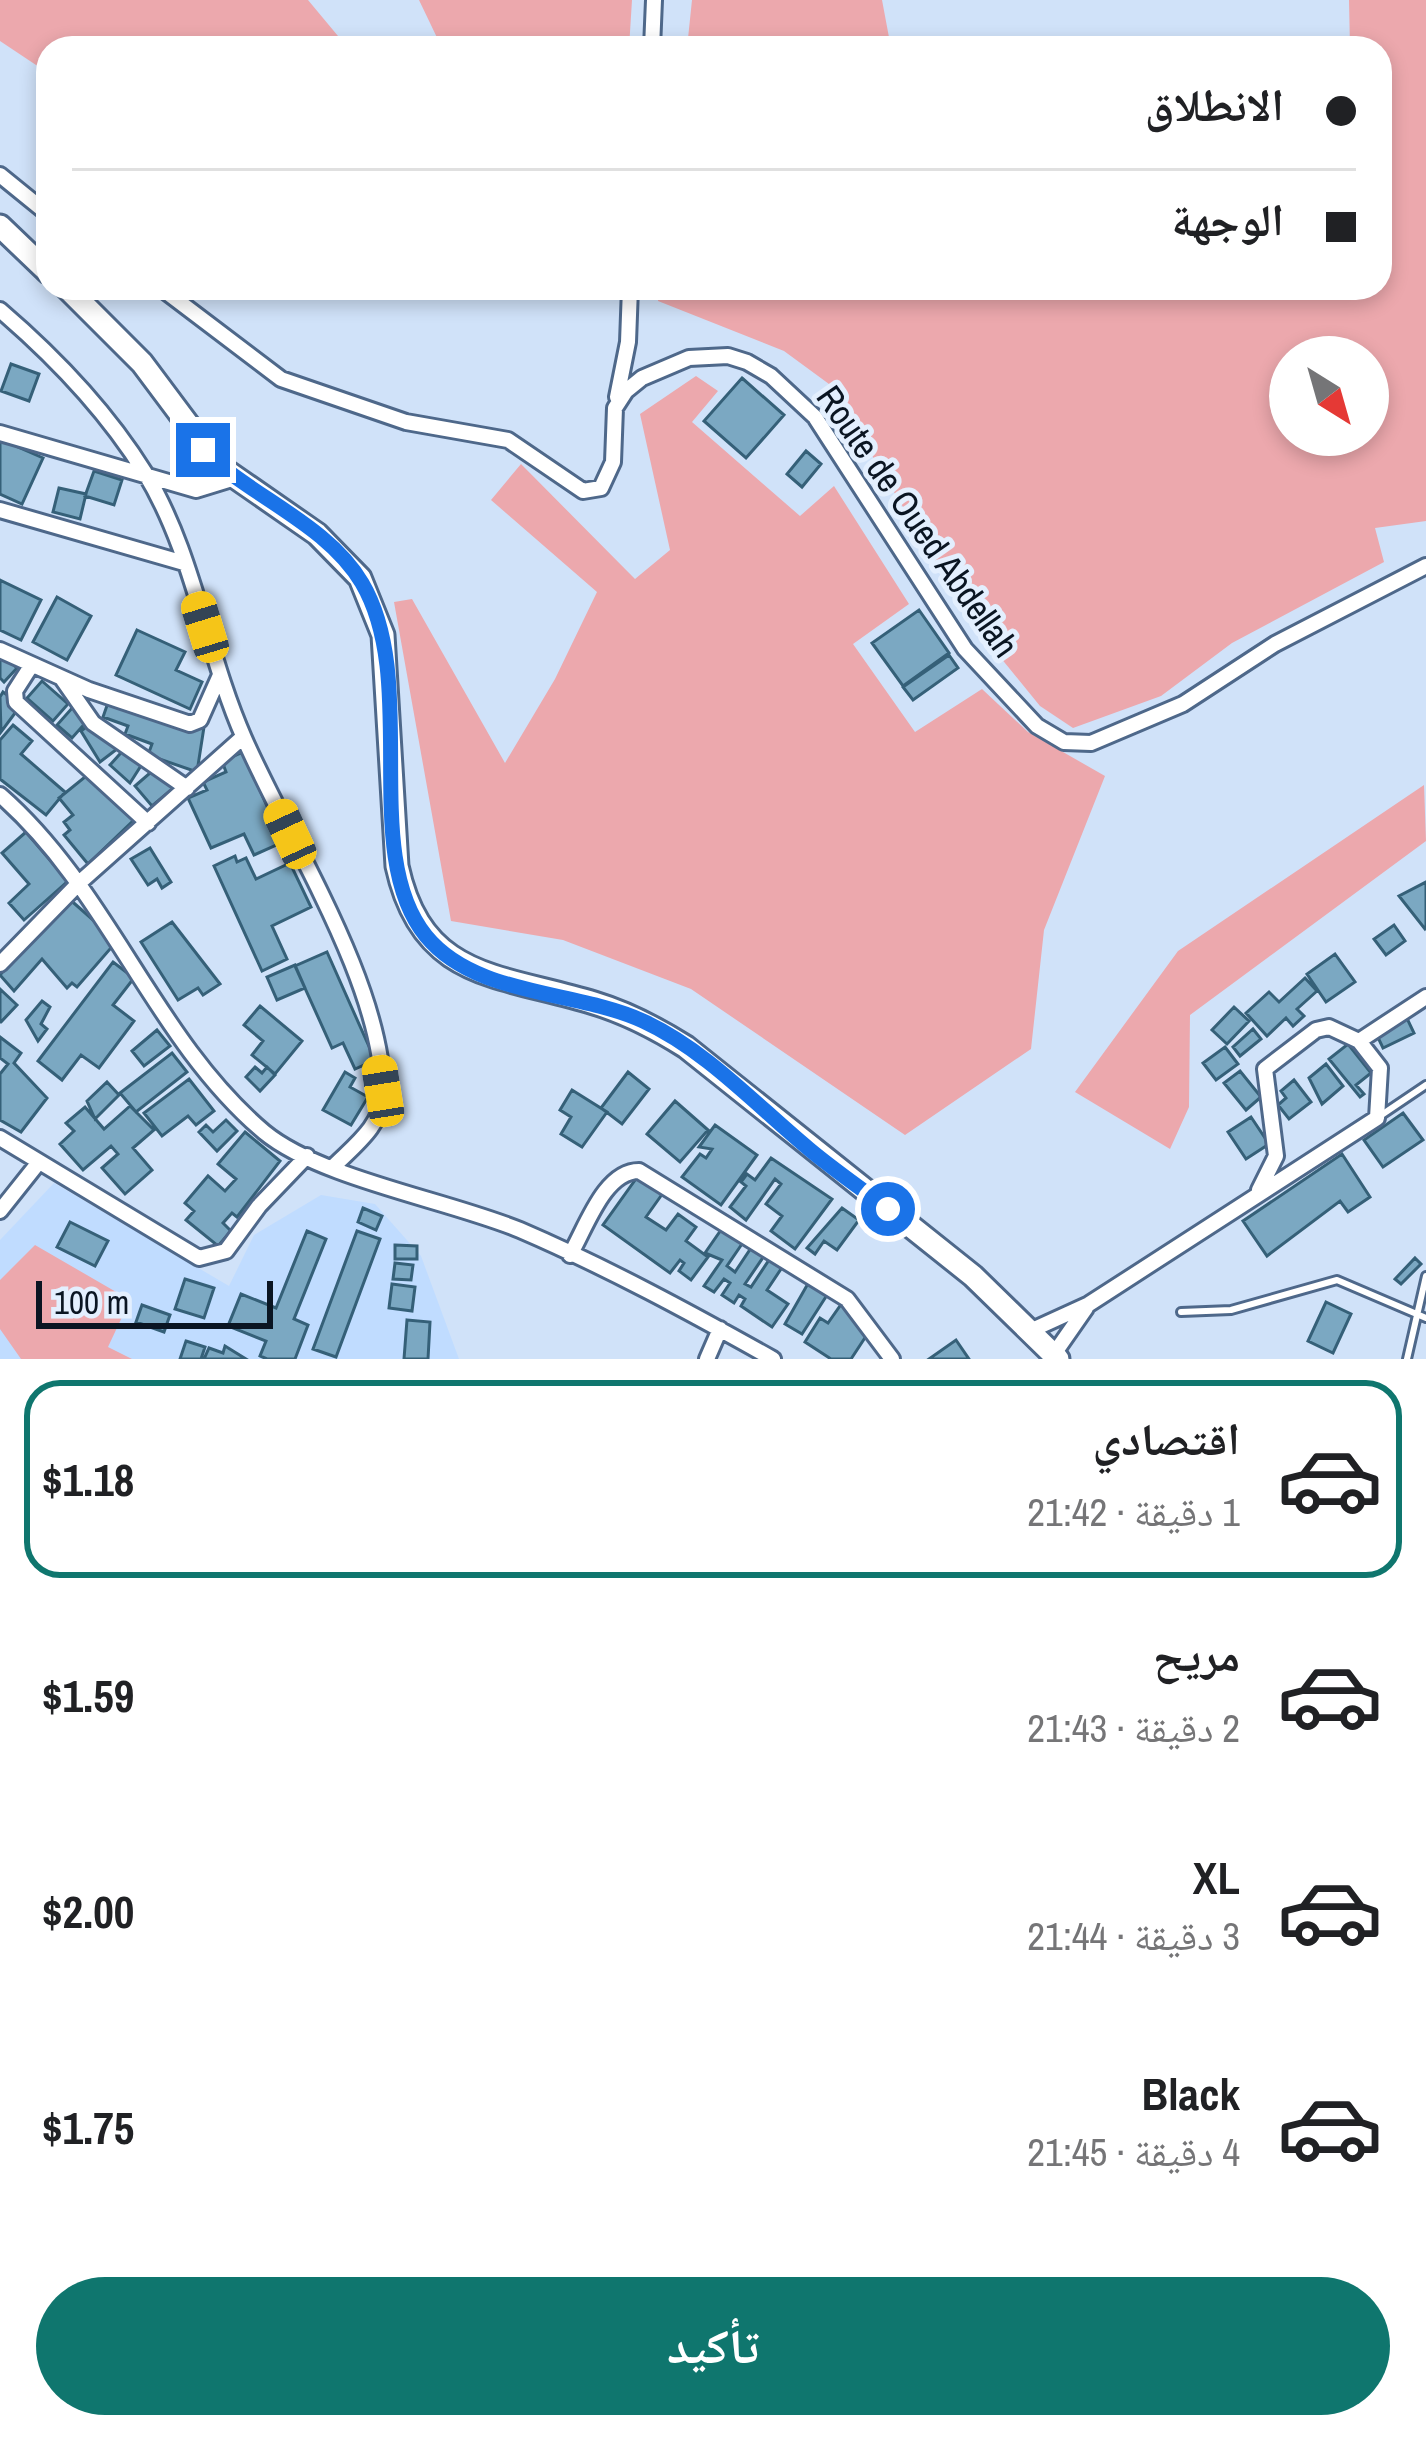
<!DOCTYPE html>
<html lang="ar">
<meta charset="utf-8">
<style>
:root{--surface:#fff;--page:#f6f6f6;--text:#202124;--muted:#757577;--line:#e0e0e0;--accent:#0f766e}
body{margin:0;font-family:"Archivo Narrow","Noto Naskh Arabic",sans-serif;background:var(--page);color:var(--text);direction:rtl;height:100vh;display:flex;flex-direction:column;font-size:45px;white-space:nowrap}
*{box-sizing:border-box;margin:0}
p{font-size:39px;color:var(--muted)}
.icon{flex:none;width:66px;height:66px;fill:none;stroke:currentColor;stroke-width:2;stroke-linecap:round;stroke-linejoin:round}
.map{position:relative;height:1359px;overflow:hidden;direction:ltr}
.drawer{display:flex;flex-direction:column;background:var(--surface);flex:1}
.drawer>*{flex:none}
.hud{position:absolute;left:36px;top:36px;width:1356px;height:264px;border-radius:36px;box-shadow:0 6px 18px #0003;direction:rtl;display:grid;align-content:center;height:264px;padding:0 36px;background:var(--surface)}
.needle{width:78px;rotate:143deg}
.tools{position:absolute;left:1269px;top:336px;display:grid;gap:24px}
.tools a{display:grid;place-items:center;width:120px;height:120px;border-radius:50%;background:var(--surface);box-shadow:0 6px 18px #0003;font-size:60px}
.scale{position:absolute;left:36px;bottom:30px;width:237px;box-sizing:border-box;padding-left:12px;border:6px solid #0a1522;border-top:0;font-size:33px;line-height:42px;white-space:nowrap;color:#0a1522;-webkit-text-stroke:9px #e3effe;paint-order:stroke}
.end{position:absolute;width:54px;height:54px;margin:-27px;border:15px solid #1a73e8;background:#fff;box-shadow:0 0 0 6px #fff}
.from{border-radius:50%}
.car{position:absolute;width:36px;height:72px;margin:-36px -18px;border-radius:15px;box-shadow:0 0 9px 3px #0007;background:linear-gradient(#f5c518 24%,#345 0 40%,#f5c518 0 76%,#345 0 86%,#f5c518 0)}
.hud b{display:flex;align-items:center;gap:42px;height:114px;font-size:45px}
.hud b+b{border-top:3px solid var(--line)}
.hud i{width:30px;height:30px;background:var(--text)}
ul{padding:21px 0 0;list-style:none}
li{display:flex;align-items:center;gap:36px;height:198px;margin:0 24px 18px;padding:0 12px;border:6px solid transparent;border-radius:36px}
li div{flex:1}
li b{display:block;font-size:45px}
li em{font-style:normal;font-weight:700}
li.current{border-color:var(--accent)}
li>.icon{width:108px;height:108px;stroke-width:1.5}
.action{display:flex;gap:24px;margin-top:auto;padding:24px 36px}
.action a{flex:1;height:138px;border-radius:72px;background:var(--accent);color:#fff;font-size:48px;font-weight:700;line-height:138px;text-align:center}
.map>svg:first-child{display:block}
.built{fill:#c0dcff}
.green{fill:#eca8ad;fill-rule:evenodd}
.building{fill:#7ba8c2;stroke:#356078;stroke-width:3}
.lines{fill:none;stroke-linecap:round;stroke-linejoin:round}
.lane-casing{stroke:#4e688a;stroke-width:12}
.street-casing{stroke:#4e688a;stroke-width:20}
.primary-casing{stroke:#4e688a;stroke-width:27}
.lane{stroke:#fff;stroke-width:6}
.street{stroke:#fff;stroke-width:14}
.primary{stroke:#fff;stroke-width:21}
.route{stroke:#1a73e8;stroke-width:15}
.labels{text-anchor:middle;stroke-width:10;stroke-linejoin:round;paint-order:stroke}
.street-label{font-size:36px;fill:#0a1522;stroke:#e3effe}
</style>
<div class="map">
<svg width="1426" height="1359" viewBox="0 0 1426 1359">
<rect width="100%" height="100%" fill="#d0e2f9"/>
<path class="built" d="M54,1183L229,1286L254,1235L321,1195L375,1204L421,1256L459,1359H0V1240Z"/>
<path class="green" d="M0,0H308L348,48H48V73L0,41Z
M419,0H632L629,48H442Z
M692,0H882L891,48H687Z
M1349,0H1426V521L1375,528L1384,562L1232,643L1161,696L1073,728L1040,706L974,625L829,384L784,351L658,301L659,288H1380V48H1350ZM1290,357H1368V435H1290Z
M696,376L718,391L692,422L800,516L834,486L909,604L853,644L915,732L982,689L1028,732L1105,776L1044,930L1031,1049L905,1135L691,989L563,940L451,921L394,602L412,599L505,763L555,679L597,592L491,500L521,464L635,579L670,550L640,414Z
M1424,785L1426,841L1190,1015L1189,1107L1170,1149L1075,1092L1178,951Z
M35,1245L130,1300L108,1347L132,1359H21L0,1329V1280Z"/>
<path class="building" d="M11,364L39,374L29,401L1,391Z
M742,378L784,415L746,458L704,421Z
M0,439L43,458L22,504L0,494Z
M806,451L821,464L802,487L787,474Z
M94,471L122,480L114,505L85,496Z
M59,488L86,494L80,519L53,512Z
M0,580L41,600L21,640L0,630Z
M57,597L91,616L67,660L33,642Z
M919,610L949,653L903,686L872,643Z
M137,630L185,652L176,670L202,682L190,709L116,675Z
M0,652L17,668L4,682L0,678Z
M949,655L958,668L913,700L903,687Z
M42,681L68,704L53,721L27,698Z
M3,692L21,705L1,732L0,697Z
M111,694L204,727L197,772L148,755L152,744L125,734L128,726L103,717Z
M73,707L88,720L72,738L57,725Z
M94,721L117,749L100,762L81,731Z
M13,725L32,741L21,754L65,792L46,815L0,779V740Z
M128,745L144,761L130,783L110,765Z
M243,752L283,842L254,855L244,834L211,848L188,798L207,790L203,782L226,772L222,761Z
M158,766L176,786L152,806L135,786Z
M96,768L137,817L88,864L64,835L70,830L64,822L73,815L59,798Z
M26,832L68,881L24,920L9,903L29,884L2,853Z
M150,848L171,882L162,888L157,879L148,885L131,859Z
M235,856L237,862L246,858L256,879L290,863L311,907L272,926L287,959L262,971L214,866Z
M1426,882V928L1425,929L1399,896Z
M67,897L117,941L77,987L72,983L67,988L42,959L14,991L0,975Z
M172,922L220,984L203,995L198,988L178,1000L141,942Z
M1394,925L1405,941L1386,955L1374,939Z
M327,952L375,1060L355,1069L343,1043L332,1048L295,966Z
M1335,954L1355,982L1326,1002L1307,974Z
M113,962L134,978L113,1005L134,1021L99,1068L81,1055L62,1080L38,1061Z
M295,965L305,988L277,1000L267,977Z
M1305,978L1317,991L1297,1009L1304,1016L1293,1026L1286,1018L1267,1036L1246,1013L1269,992L1279,1002Z
M0,989L17,1005L1,1022H0Z
M42,1001L50,1007L41,1024L47,1029L38,1041L26,1020Z
M260,1006L302,1041L275,1074L252,1055L263,1041L244,1025Z
M1234,1007L1249,1021L1227,1044L1212,1030Z
M1403,1010L1414,1033L1383,1048L1372,1025Z
M1253,1029L1261,1039L1240,1056L1233,1047Z
M157,1030L170,1046L144,1066L132,1051Z
M0,1037L21,1053L14,1063L47,1098L21,1132L0,1120V1074L8,1064L0,1058Z
M1348,1044L1371,1073L1356,1085L1364,1094L1360,1097L1329,1059Z
M1225,1047L1238,1064L1216,1080L1203,1063Z
M172,1053L187,1072L136,1112L120,1093Z
M1326,1064L1343,1086L1322,1104L1309,1078Z
M255,1067L262,1073L267,1067L275,1075L260,1091L246,1077Z
M1240,1071L1261,1097L1246,1110L1224,1083Z
M345,1072L355,1078L350,1087L368,1097L351,1125L323,1110Z
M628,1072L649,1089L622,1124L601,1108Z
M189,1079L214,1111L196,1125L188,1116L162,1136L144,1113Z
M1294,1080L1311,1102L1289,1119L1278,1105L1286,1098L1281,1091Z
M107,1082L119,1095L95,1119L87,1101Z
M572,1090L607,1112L582,1147L561,1134L571,1117L560,1110Z
M675,1101L708,1130L680,1162L647,1134Z
M130,1106L154,1130L133,1148L152,1170L125,1194L102,1168L118,1154L111,1146L83,1170L60,1144L74,1131L66,1123L85,1107L104,1129Z
M1403,1113L1423,1140L1383,1167L1364,1140Z
M1251,1117L1269,1144L1246,1159L1228,1132Z
M226,1120L237,1131L217,1151L199,1132L206,1125L213,1132Z
M715,1125L757,1155L721,1205L682,1177L700,1154L706,1158L712,1149L699,1147Z
M245,1132L280,1161L237,1217L232,1213L223,1223L231,1231L218,1246L186,1220L194,1211L185,1203L208,1176L225,1191L236,1179L218,1164Z
M1342,1154L1370,1197L1348,1212L1340,1201L1267,1256L1243,1221Z
M771,1158L832,1199L795,1249L771,1231L782,1216L766,1204L781,1184L775,1179L746,1220L730,1207L746,1186L741,1182L747,1174L755,1180Z
M638,1176L663,1193L646,1217L666,1230L678,1214L696,1227L686,1241L708,1257L691,1280L679,1271L684,1263L680,1260L670,1273L603,1225Z
M363,1208L382,1216L376,1230L358,1222Z
M842,1208L859,1220L837,1250L824,1241L815,1254L807,1248Z
M70,1222L108,1241L95,1266L57,1247Z
M723,1227L744,1241L727,1266L735,1272L753,1245L766,1253L745,1284L751,1287L771,1257L783,1266L767,1290L788,1304L772,1327L741,1306L745,1299L739,1295L734,1303L722,1295L730,1283L724,1279L714,1292L704,1286L722,1260L705,1253Z
M307,1231L326,1239L294,1319L308,1325L295,1359H267L260,1356L266,1341L228,1326L241,1294L276,1308Z
M357,1231L380,1239L336,1357L313,1349Z
M395,1245L417,1246V1259H395Z
M1415,1258L1421,1264L1401,1284L1395,1279Z
M395,1263L413,1265L411,1280L393,1279Z
M185,1279L214,1288L204,1318L175,1309Z
M810,1280L829,1292L802,1334L785,1324Z
M392,1284L415,1287L412,1311L389,1308Z
M1326,1302L1351,1314L1333,1353L1308,1341Z
M842,1303L874,1324L851,1359H831L805,1342L820,1318L828,1323Z
M142,1305L170,1315L164,1332L136,1322Z
M407,1320L430,1322L428,1359H404Z
M956,1340L969,1359H929Z
M186,1341L205,1347L201,1359H180Z
M225,1346L246,1359H204L209,1348L223,1353Z"/>
<g class="lines">
<defs>
<path id="lane" d="M1380,1116L1426,1085
M1181,1312L1231,1310L1337,1280L1426,1318
M1407,1359L1426,1276"/>
<path id="street" d="M652,48L654,0
M0,175L48,214
M161,288L281,379L406,422L508,440L583,491L601,488L613,462L615,408L626,391L642,378L689,358L728,356L747,362L771,376L815,417L965,649L1037,726L1064,742L1091,743L1183,704L1275,644L1426,566
M0,310C56,358 106,410 145,473C194,553 206,652 244,738C288,839 382,982 383,1093C383,1125 354,1146 333,1167
M617,397L628,342L630,288
M0,433L196,490L235,478
M0,510L184,563
M0,650L89,690L190,724L200,720L220,675
M31,666L15,691L16,702L148,823
M63,680L93,723L187,788
M0,795C110,891 153,1038 264,1132C321,1179 448,1200 520,1230C606,1267 691,1313 773,1359
M0,964L79,883L243,737
M0,1138L199,1258L226,1251L259,1206L307,1156
M1259,1190L1276,1156L1265,1069L1316,1030L1329,1027L1359,1041L1426,997
M0,1211L39,1162
M570,1255C586,1228 604,1171 639,1171L847,1299L892,1359
M1032,1330L1089,1304L1377,1118L1380,1068L1359,1041
M1054,1354L1086,1308
M707,1359L720,1329"/>
<path id="primary" d="M0,226L48,272
M67,288L142,363L219,466L317,534L360,578L383,635L397,866C422,981 500,974 594,1003C627,1013 656,1028 686,1047L973,1276L1058,1359"/>
</defs>
<use href="#lane" class="lane-casing"/>
<use href="#street" class="street-casing"/>
<use href="#primary" class="primary-casing"/>
<use href="#lane" class="lane"/>
<use href="#street" class="street"/>
<use href="#primary" class="primary"/>
</g>
<g class="lines">
<path class="route" d="M203,450C251,497 327,524 362,583C421,683 358,852 426,936C476,997 576,990 643,1021C706,1050 756,1105 809,1149C834,1170 862,1189 888,1209"/>
</g>
<g class="labels">
<g class="street-label">
<text transform="translate(918 521) rotate(55)" y="13">Route de Oued Abdellah</text>
</g>
</g>
</svg>
<div class="tools">
<a><svg class="needle" viewBox="-14 -14 28 28"><path d="M0-13l5 13h-10z" fill="#e53935"/><path d="M0 13l5-13h-10z" fill="#757577"/></svg></a>
</div>
<div class="scale">100 m</div>
<i class="end from" style="left:888px;top:1209px"></i>
<i class="end" style="left:203px;top:450px"></i>
<i class="car" style="left:205px;top:627px;rotate:343deg"></i>
<i class="car" style="left:290px;top:834px;rotate:335deg"></i>
<i class="car" style="left:383px;top:1091px;rotate:351deg"></i>
<div class="hud">
<b><i class="from"></i>الانطلاق</b>
<b><i></i>الوجهة</b>
</div>
</div>
<section class="drawer">
<ul>
<li class="current"><svg class="icon" aria-label="car" viewBox="0 0 24 24"><path d="M5 17H2v-5l4-1 3-4h7l3 4 3 1v5h-3M9 17h6M6 11h13"/><circle cx="7" cy="17" r="2"/><circle cx="17" cy="17" r="2"/></svg><div><b>اقتصادي</b><p>1 دقيقة · 21:42</p></div><em>$1.18</em></li>
<li><svg class="icon" aria-label="car" viewBox="0 0 24 24"><path d="M5 17H2v-5l4-1 3-4h7l3 4 3 1v5h-3M9 17h6M6 11h13"/><circle cx="7" cy="17" r="2"/><circle cx="17" cy="17" r="2"/></svg><div><b>مريح</b><p>2 دقيقة · 21:43</p></div><em>$1.59</em></li>
<li><svg class="icon" aria-label="car" viewBox="0 0 24 24"><path d="M5 17H2v-5l4-1 3-4h7l3 4 3 1v5h-3M9 17h6M6 11h13"/><circle cx="7" cy="17" r="2"/><circle cx="17" cy="17" r="2"/></svg><div><b>XL</b><p>3 دقيقة · 21:44</p></div><em>$2.00</em></li>
<li><svg class="icon" aria-label="car" viewBox="0 0 24 24"><path d="M5 17H2v-5l4-1 3-4h7l3 4 3 1v5h-3M9 17h6M6 11h13"/><circle cx="7" cy="17" r="2"/><circle cx="17" cy="17" r="2"/></svg><div><b>Black</b><p>4 دقيقة · 21:45</p></div><em>$1.75</em></li>
</ul>
<div class="action"><a>تأكيد</a></div>
</section>
